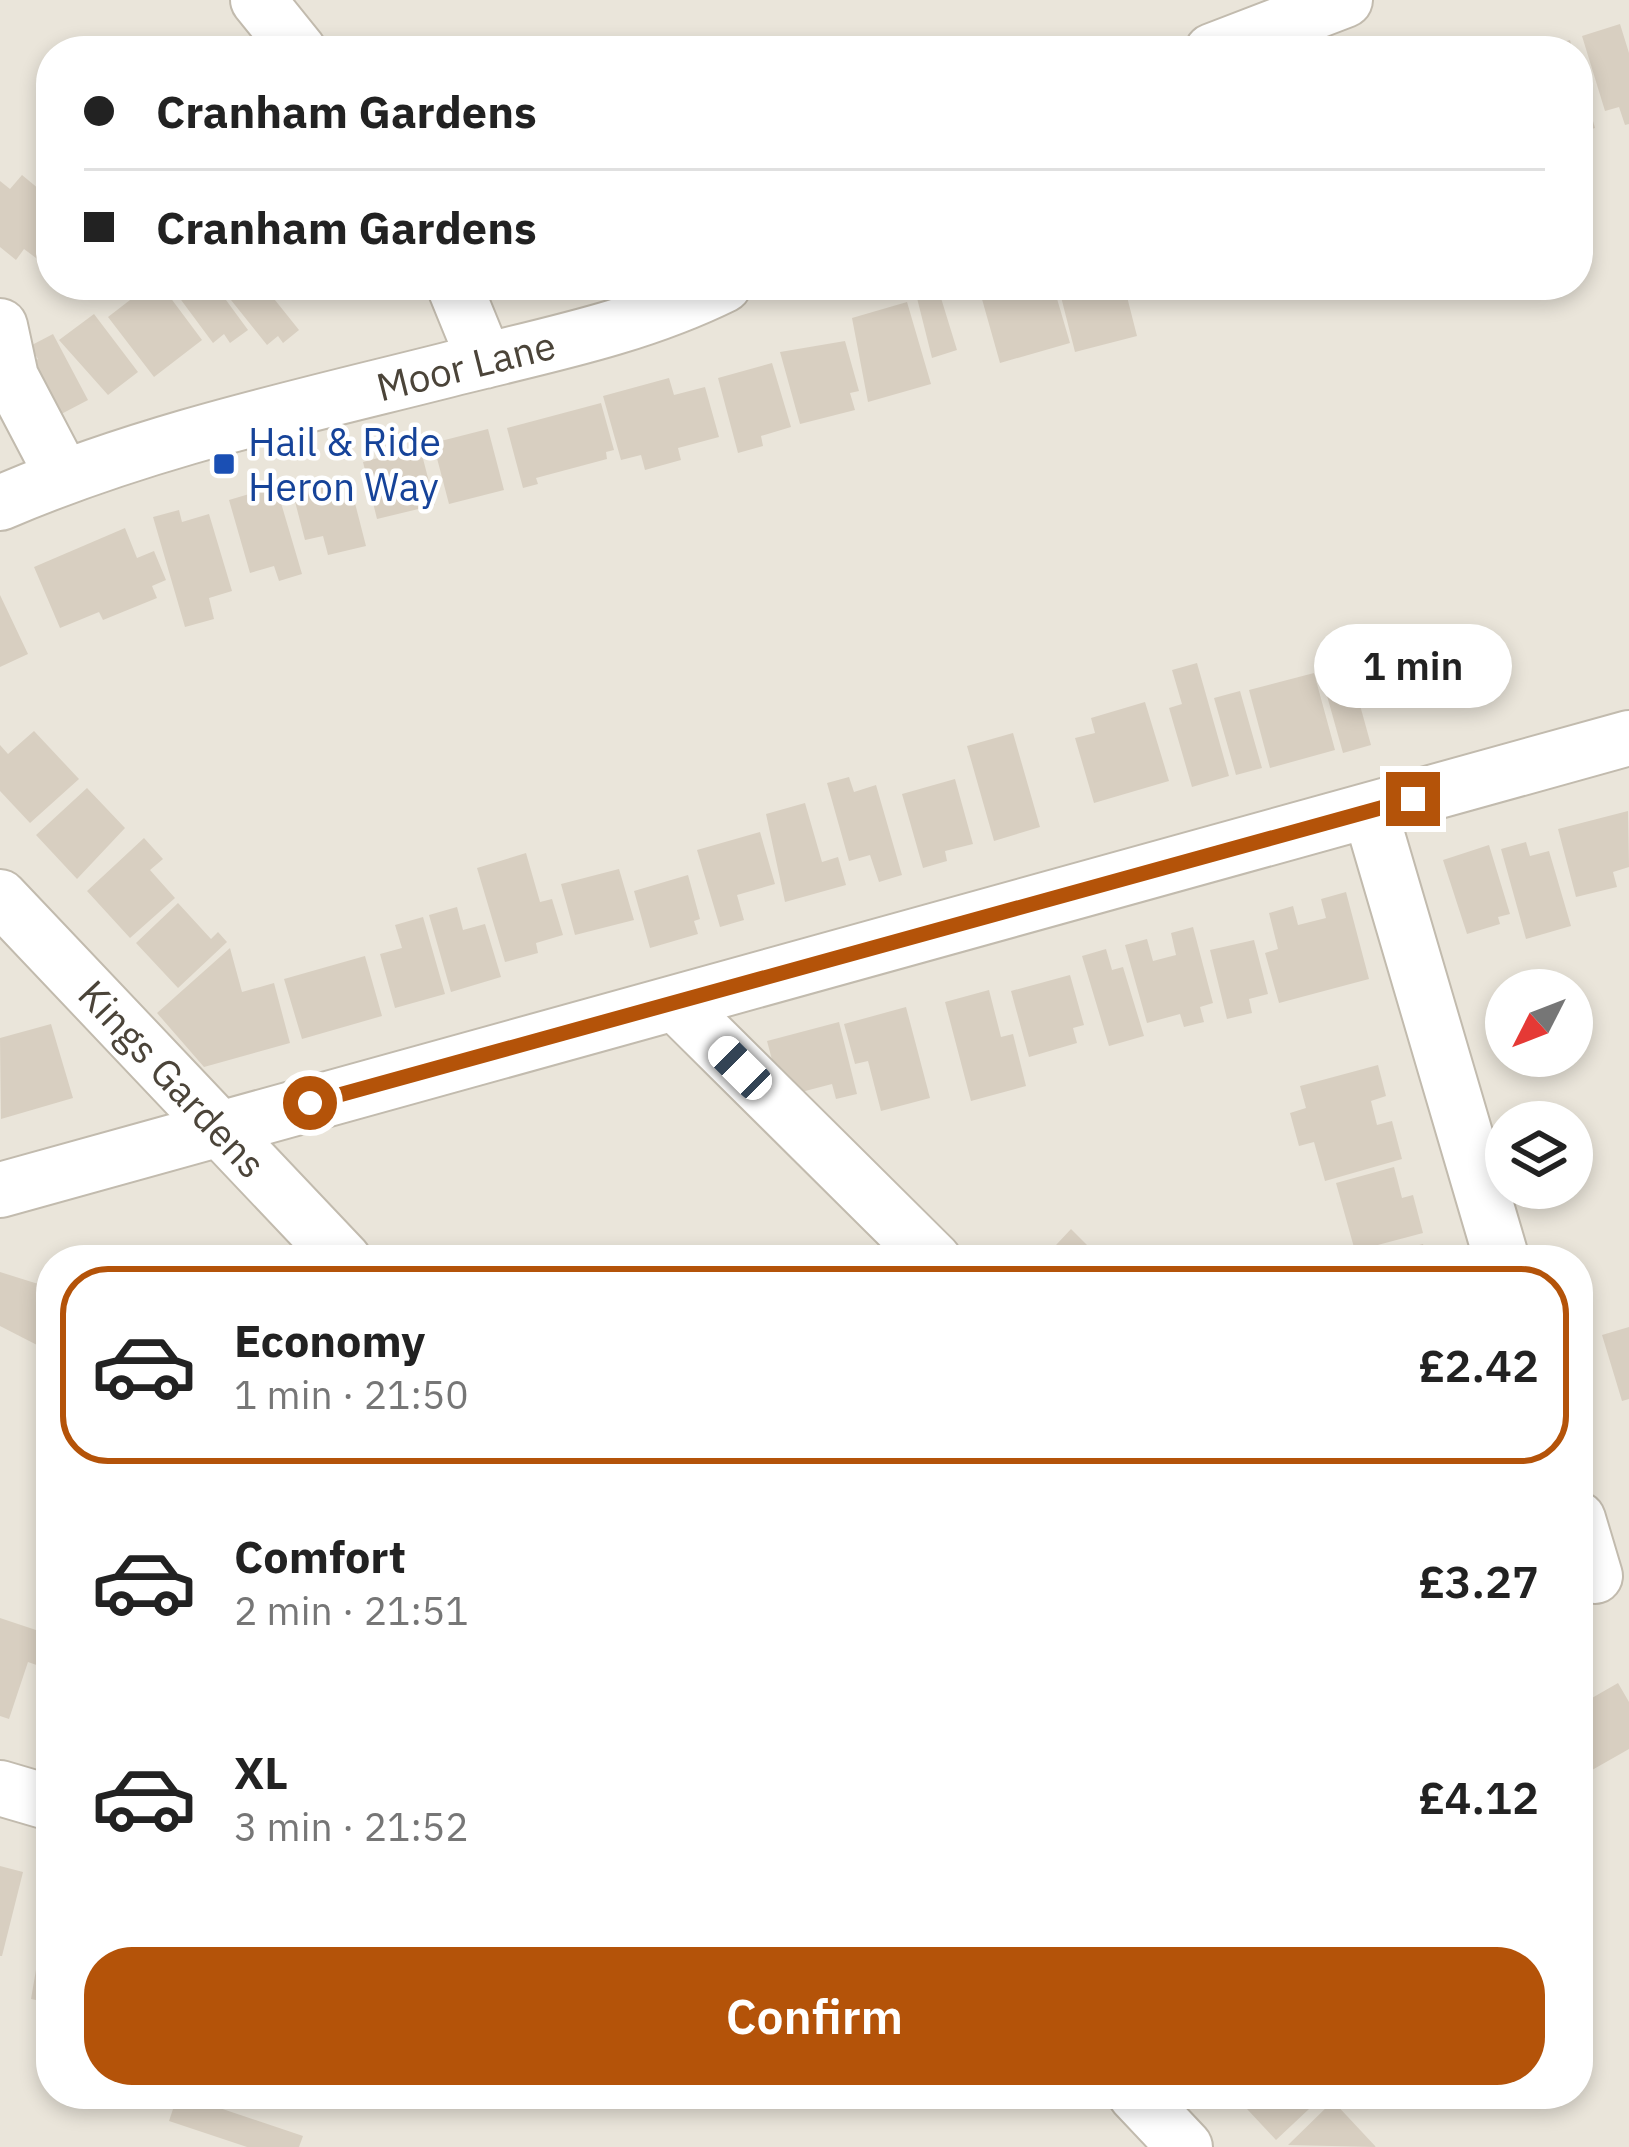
<!DOCTYPE html>
<meta charset="utf-8">
<style>
:root{--surface:#fff;--page:#f2f2f2;--text:#222;--muted:#767676;--line:#e0e0e0;--accent:#b45309}
body{margin:0;font-family:"IBM Plex Sans",sans-serif;background:var(--page);color:var(--text);height:100vh;display:flex;flex-direction:column;font-size:45px;white-space:nowrap}
*{box-sizing:border-box;margin:0}
p{font-size:39px;color:var(--muted)}
.icon{flex:none;width:66px;height:66px;fill:none;stroke:currentColor;stroke-width:2;stroke-linecap:round;stroke-linejoin:round}
.map{position:relative;flex:1;overflow:hidden}
.drawer{position:absolute;left:36px;top:1245px;width:1557px;height:864px;display:flex;flex-direction:column;background:var(--surface);border-radius:48px;box-shadow:0 6px 18px #0003}
.drawer>*{flex:none}
.banner{position:absolute;left:36px;top:36px;width:1557px;height:264px;border-radius:48px;box-shadow:0 6px 18px #0003;display:grid;align-content:center;height:264px;padding:0 48px;background:var(--surface)}
.needle{width:78px;rotate:228deg}
.tools{position:absolute;left:1485px;top:969px;display:grid;gap:24px}
.tools a{display:grid;place-items:center;width:108px;height:108px;border-radius:50%;background:var(--surface);box-shadow:0 6px 18px #0003;font-size:60px}
.end{position:absolute;width:54px;height:54px;margin:-27px;border:15px solid #b45309;background:#fff;box-shadow:0 0 0 6px #fff}
.from{border-radius:50%}
.bubble{position:absolute;height:84px;border-radius:42px;background:var(--surface);box-shadow:0 6px 18px #0003;font-size:39px;font-weight:600;line-height:84px;text-align:center}
.car{position:absolute;width:36px;height:72px;margin:-36px -18px;border-radius:15px;box-shadow:0 0 9px 3px #0007;background:linear-gradient(#fff 24%,#345 0 40%,#fff 0 76%,#345 0 86%,#fff 0)}
.banner b{display:flex;align-items:center;gap:42px;height:114px;font-size:45px}
.banner b+b{border-top:3px solid var(--line)}
.banner i{width:30px;height:30px;background:var(--text)}
ul{padding:21px 0 0;list-style:none}
li{display:flex;align-items:center;gap:36px;height:198px;margin:0 24px 18px;padding:0 24px;border:6px solid transparent;border-radius:48px}
li div{flex:1}
li b{display:block;font-size:45px}
li em{font-style:normal;font-weight:600}
li.current{border-color:var(--accent)}
li>.icon{width:108px;height:108px;stroke-width:1.5}
.button{display:flex;gap:24px;margin-top:auto;padding:24px 48px}
.button a{flex:1;height:138px;border-radius:48px;background:var(--accent);color:#fff;font-size:48px;font-weight:600;line-height:138px;text-align:center}
.map>svg:first-child{display:block}
.residential{fill:#eae5da;fill-rule:evenodd}
.building{fill:#d8cfc1}
.lines{fill:none;stroke-linecap:round;stroke-linejoin:round}
.minor-casing{stroke:#c2bbae;stroke-width:58}
.minor{stroke:#fff;stroke-width:54}
.route{stroke:#b45309;stroke-width:15}
.transit-dot{fill:#1a4fb4;stroke:#fff;stroke-width:4.5}
.labels{text-anchor:middle;stroke-width:9;stroke-linejoin:round;paint-order:stroke}
.street-label{font-size:39px;fill:#4b4439;stroke:#fff}
.transit-label{font-size:39px;fill:#164399;stroke:#fff;text-anchor:start}
</style>
<div class="map">
<svg width="1629" height="2147" viewBox="0 0 1629 2147">
<rect width="100%" height="100%" fill="#f6f3ec"/>
<path class="residential" d="M0,0H1629V2147H0ZM51,51H1578V285H51ZM1506,990H1572V1056H1506ZM1506,1122H1572V1188H1506ZM51,1260H1578V2094H51Z"/>
<path class="building" d="M1620,24L1629,53V124L1625,125L1619,107L1605,111L1582,36Z
M1570,40L1573,51H1538V50Z
M1579,72L1595,128L1578,133V73Z
M22,175L51,199V247L40,261L24,249L16,260L0,247V181L10,189Z
M132,285H161L202,340L154,377L108,317L130,300L123,291Z
M170,285H215L248,330L230,343L224,334L213,343Z
M250,285H263L299,330L283,343L278,336L267,345L231,300Z
M937,285L957,350L932,358L914,286Z
M978,285H1053L1070,343L1000,363Z
M1058,285H1124L1137,336L1075,352Z
M907,302L931,384L868,402L852,318Z
M94,314L138,372L108,395L59,340Z
M53,334L88,400L46,422L18,369L38,359L30,346Z
M845,341L859,391L850,393L855,410L800,424L780,352Z
M772,363L791,427L761,436L763,446L738,453L718,378Z
M669,378L674,395L705,387L719,437L678,448L681,460L645,470L641,455L621,460L603,396Z
M601,403L614,450L606,452L607,459L536,478L538,484L523,488L507,428Z
M488,429L504,490L449,504L433,443Z
M420,447L435,505L377,519L363,462Z
M348,476L366,546L328,555L323,536L305,540L292,490Z
M276,486L302,574L279,581L274,566L250,573L229,500Z
M179,510L182,522L209,514L232,591L209,598L214,619L185,627L153,517Z
M125,528L137,558L154,551L166,580L152,586L157,598L103,620L99,612L60,628L34,567Z
M0,595L28,654L0,667Z
M1345,651L1371,745L1343,753L1317,660Z
M1197,663L1229,776L1192,787L1169,708L1182,704L1172,670Z
M1314,673L1335,750L1270,768L1249,690Z
M1240,691L1262,768L1236,775L1214,698Z
M1145,702L1169,781L1094,803L1075,738L1095,733L1091,718Z
M34,731L79,779L30,823L0,791V745L8,754Z
M1013,733L1040,827L994,841L967,746Z
M849,777L854,792L876,785L902,875L879,882L870,855L849,861L827,783Z
M955,779L973,844L945,851L947,861L923,868L902,794Z
M87,788L125,828L77,879L36,835Z
M805,803L822,862L838,857L846,885L785,902L766,814Z
M1628,811L1629,867L1613,872L1617,887L1576,897L1558,829Z
M760,832L775,884L737,895L744,920L720,927L697,850Z
M144,838L163,859L150,870L175,898L130,938L87,891Z
M1526,842L1530,856L1549,851L1571,926L1526,939L1501,849Z
M1489,845L1510,914L1498,917L1500,924L1467,934L1443,860Z
M526,853L540,902L552,899L563,935L536,943L538,953L505,962L477,868Z
M619,869L634,920L575,935L561,884Z
M688,875L700,919L694,921L698,934L650,948L634,891Z
M1346,892L1369,979L1279,1003L1265,953L1278,949L1269,913L1293,906L1298,925L1326,918L1321,899Z
M178,903L211,939L218,932L227,942L178,988L136,943Z
M457,907L463,930L485,924L501,977L451,992L429,915Z
M423,917L445,994L395,1008L380,954L402,948L395,925Z
M1193,927L1213,1003L1200,1007L1204,1022L1184,1027L1180,1014L1147,1023L1125,945L1147,939L1153,961L1176,955L1171,933Z
M1254,940L1268,994L1249,999L1252,1013L1227,1019L1210,950Z
M230,948L242,992L274,983L290,1043L204,1067L157,1013Z
M1106,949L1112,970L1123,967L1144,1036L1109,1046L1082,956Z
M365,956L382,1016L302,1039L284,979Z
M1070,975L1084,1025L1073,1028L1077,1043L1029,1057L1011,991Z
M989,990L1001,1037L1013,1034L1026,1086L971,1101L945,1002Z
M906,1007L930,1098L881,1111L868,1061L855,1064L844,1024Z
M839,1022L857,1094L836,1099L832,1084L782,1097L767,1041Z
M51,1024L73,1098L1,1119L0,1038Z
M1378,1065L1386,1096L1371,1101L1377,1125L1392,1121L1402,1159L1325,1181L1314,1142L1299,1146L1290,1113L1306,1108L1300,1086Z
M1394,1167L1402,1198L1413,1195L1423,1233L1355,1251L1336,1183Z
M1071,1229L1094,1252L1086,1260H1042Z
M1423,1244L1427,1260H1367V1258Z
M0,1272L51,1288L37,1345L0,1326Z
M1629,1327V1399L1622,1401L1602,1335Z
M0,1618L51,1635L45,1668L28,1662L9,1719L0,1716Z
M50,1664H51V1708L37,1704Z
M1618,1683L1629,1702V1749L1578,1778V1706Z
M0,1866L23,1872L2,1956H0Z
M37,1964L51,1966V2003L31,1999Z
M178,2094L303,2136L299,2147H247L169,2121Z
M1233,2094H1295L1309,2109L1276,2140Z
M1333,2101L1376,2147L1288,2145Z"/>
<g class="lines">
<defs>
<path id="minor" d="M258,0L299,51
M1212,51L1345,0
M454,285L485,361
M0,326L11,377L63,476
M0,503C149,439 306,406 463,366C552,344 641,326 724,285
M1370,811L1502,1260
M0,897L344,1260
M676,1004L934,1260
M0,1190L1629,738
M1578,1519L1595,1576
M0,1788L51,1803
M1135,2094L1185,2147"/>
</defs>
<use href="#minor" class="minor-casing"/>
<use href="#minor" class="minor"/>
</g>
<g class="lines">
<path class="route" d="M310,1103L1413,799"/>
</g>
<rect class="transit-dot" x="212" y="452" width="24" height="24" rx="6"/>
<g class="labels">
<g class="street-label">
<text transform="translate(466 366) rotate(-14)" y="14">Moor Lane</text>
<text transform="translate(172 1079) rotate(47)" y="14">Kings Gardens</text>
</g>
<g class="transit-label">
<text x="248" y="456">Hail &amp; Ride<tspan x="248" dy="45">Heron Way</tspan></text>
</g>
</g>
</svg>
<div class="tools">
<a><svg class="needle" viewBox="-14 -14 28 28"><path d="M0-13l5 13h-10z" fill="#e53935"/><path d="M0 13l5-13h-10z" fill="#767676"/></svg></a>
<a><svg class="icon" aria-label="layers" viewBox="0 0 24 24"><path d="M12 4l9 5-9 5-9-5zM3 14l9 5 9-5"/></svg></a>
</div>
<i class="end from" style="left:310px;top:1103px"></i>
<i class="end" style="left:1413px;top:799px"></i>
<div class="bubble" style="left:1314px;top:624px;width:198px">1 min</div>
<i class="car" style="left:740px;top:1068px;rotate:315deg"></i>
<div class="banner">
<b><i class="from"></i>Cranham Gardens</b>
<b><i></i>Cranham Gardens</b>
</div>
<section class="drawer">
<ul>
<li class="current"><svg class="icon" aria-label="car" viewBox="0 0 24 24"><path d="M5 17H2v-5l4-1 3-4h7l3 4 3 1v5h-3M9 17h6M6 11h13"/><circle cx="7" cy="17" r="2"/><circle cx="17" cy="17" r="2"/></svg><div><b>Economy</b><p>1 min · 21:50</p></div><em>£2.42</em></li>
<li><svg class="icon" aria-label="car" viewBox="0 0 24 24"><path d="M5 17H2v-5l4-1 3-4h7l3 4 3 1v5h-3M9 17h6M6 11h13"/><circle cx="7" cy="17" r="2"/><circle cx="17" cy="17" r="2"/></svg><div><b>Comfort</b><p>2 min · 21:51</p></div><em>£3.27</em></li>
<li><svg class="icon" aria-label="car" viewBox="0 0 24 24"><path d="M5 17H2v-5l4-1 3-4h7l3 4 3 1v5h-3M9 17h6M6 11h13"/><circle cx="7" cy="17" r="2"/><circle cx="17" cy="17" r="2"/></svg><div><b>XL</b><p>3 min · 21:52</p></div><em>£4.12</em></li>
</ul>
<div class="button"><a>Confirm</a></div>
</section>
</div>
